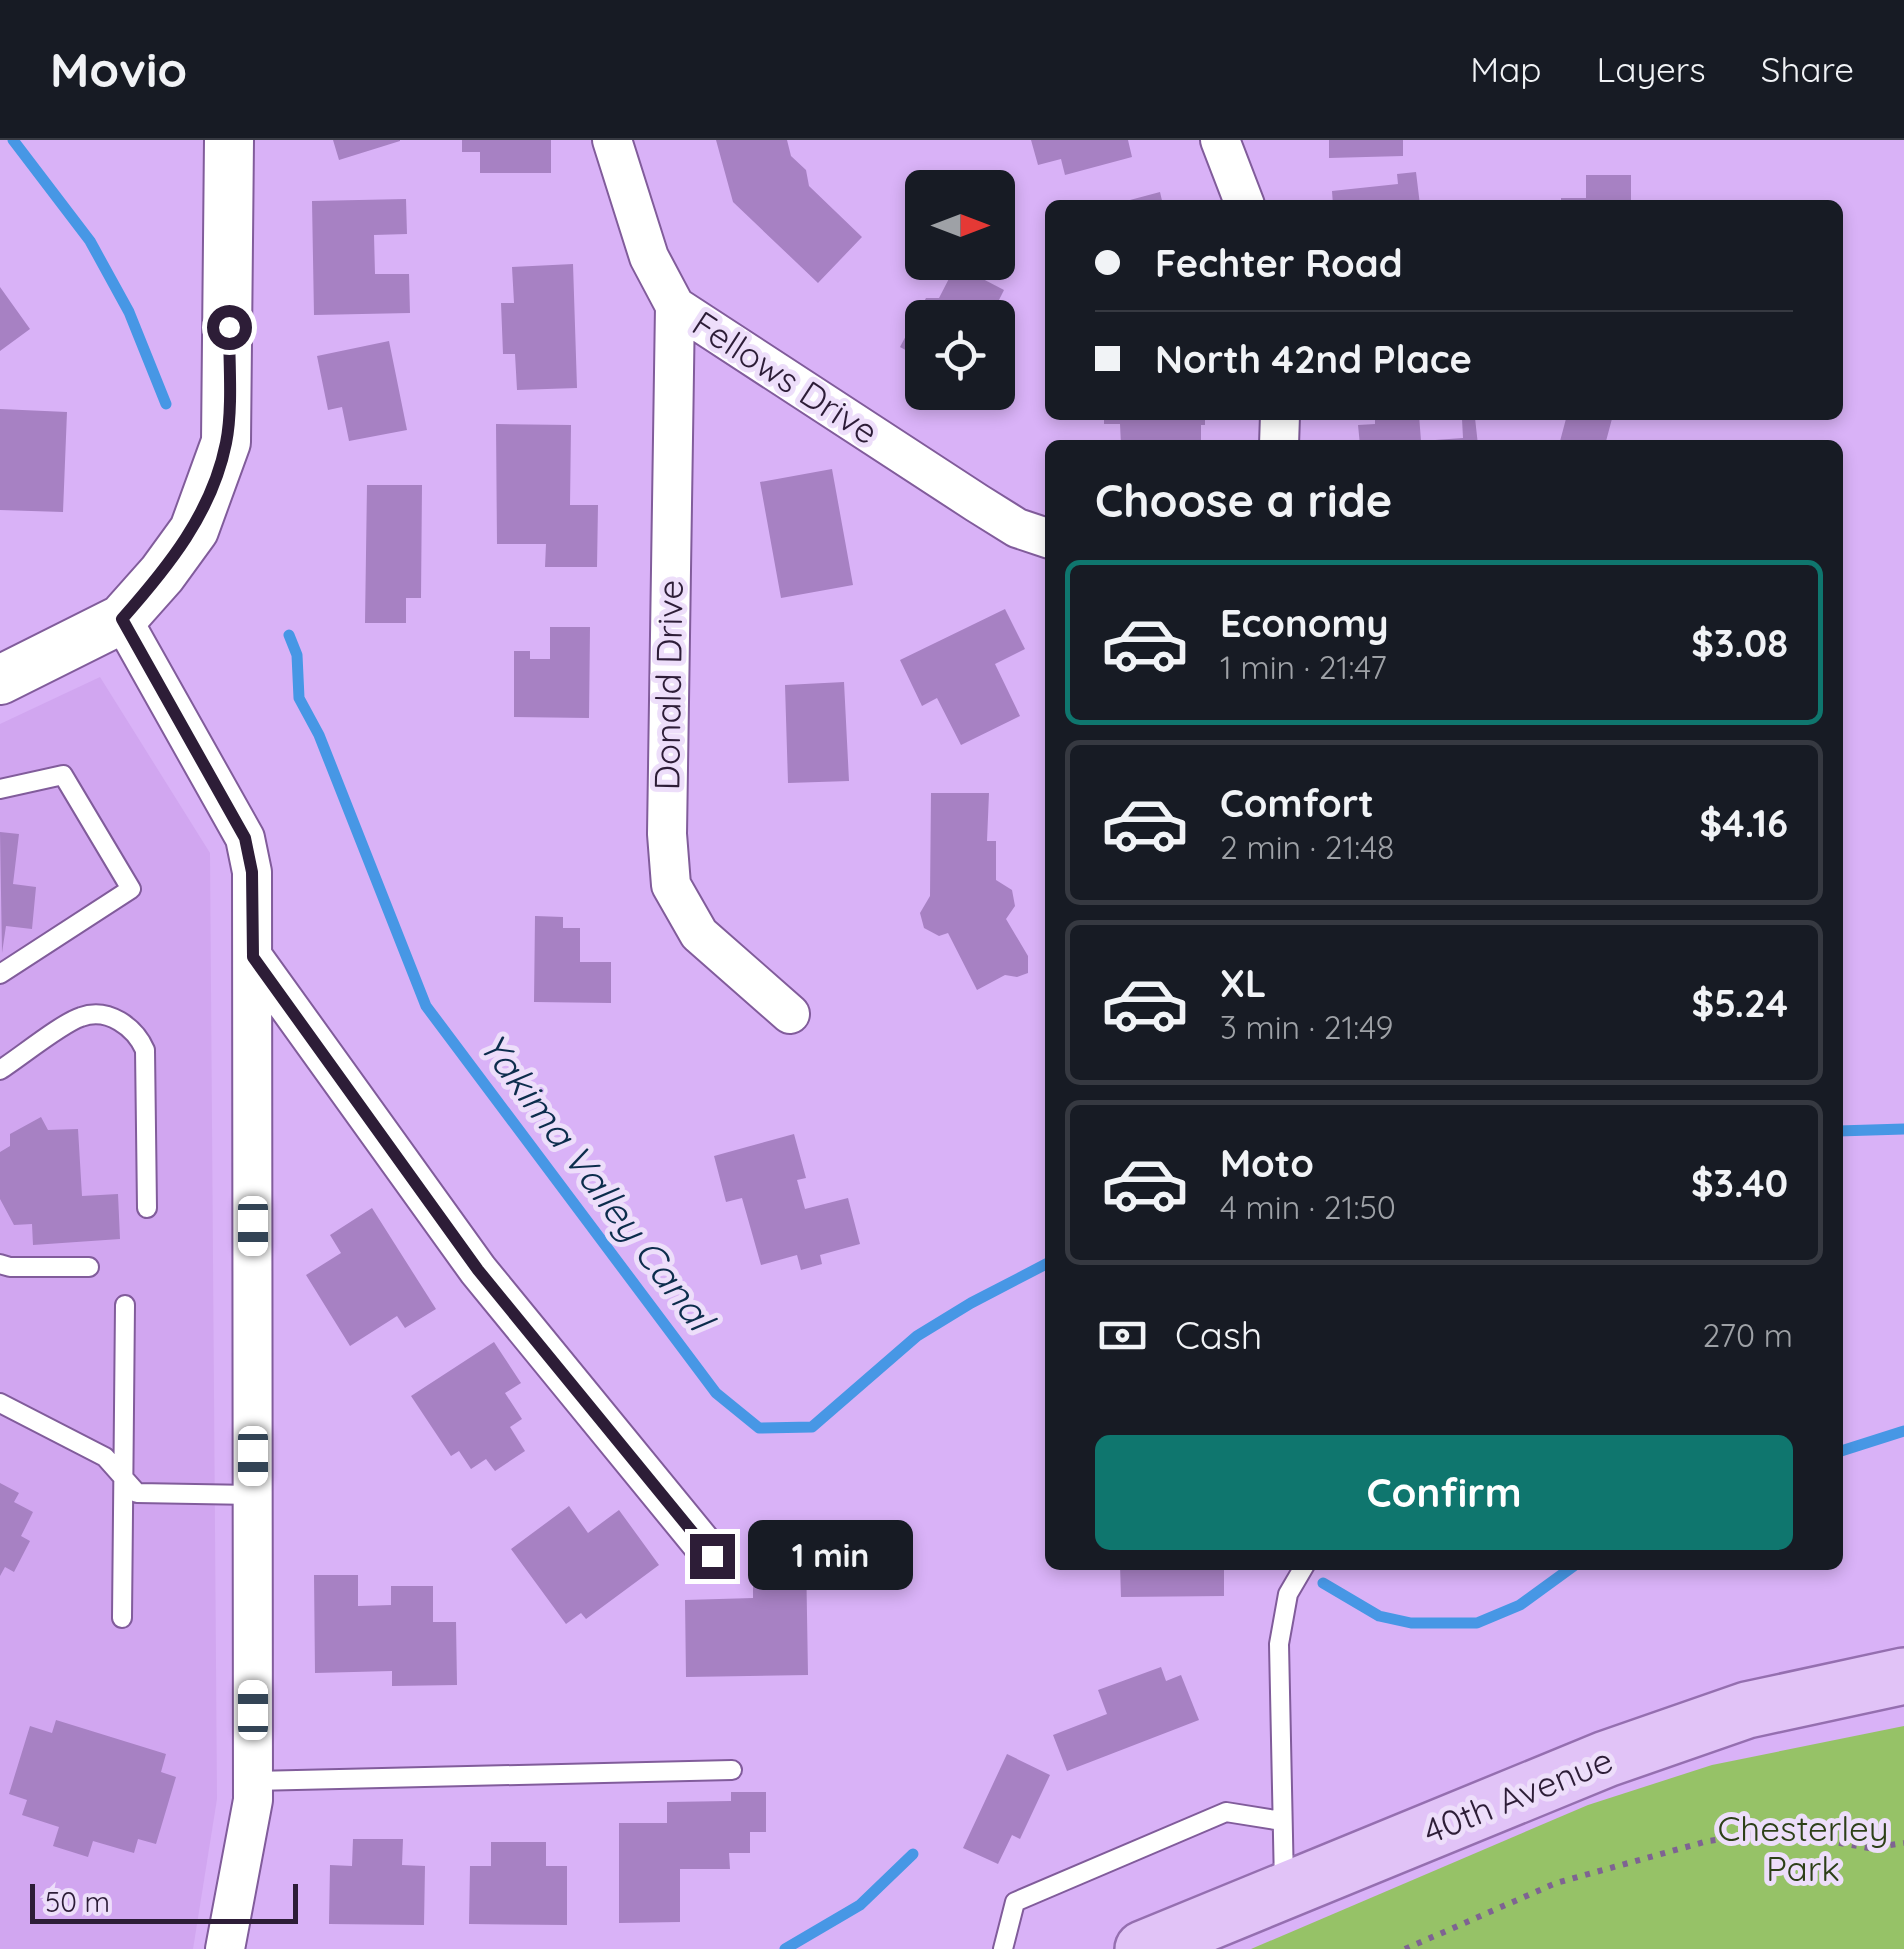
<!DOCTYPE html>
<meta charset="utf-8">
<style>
:root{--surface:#171b24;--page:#20242c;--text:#f1f3f6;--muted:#9ea1a6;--line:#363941;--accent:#0f766e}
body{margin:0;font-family:Quicksand,sans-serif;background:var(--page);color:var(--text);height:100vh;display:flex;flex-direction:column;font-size:38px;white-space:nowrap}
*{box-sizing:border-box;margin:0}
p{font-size:32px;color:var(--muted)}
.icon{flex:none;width:55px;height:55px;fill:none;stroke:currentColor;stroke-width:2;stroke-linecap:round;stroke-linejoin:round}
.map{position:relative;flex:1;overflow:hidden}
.sheet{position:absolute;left:1045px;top:300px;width:798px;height:1130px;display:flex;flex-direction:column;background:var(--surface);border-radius:15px;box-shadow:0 5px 15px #0003}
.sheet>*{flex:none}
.top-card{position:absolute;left:1045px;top:60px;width:798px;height:220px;border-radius:15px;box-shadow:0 5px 15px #0003;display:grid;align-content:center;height:220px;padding:0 50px;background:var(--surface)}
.needle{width:65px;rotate:90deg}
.buttons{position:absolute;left:905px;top:30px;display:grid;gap:20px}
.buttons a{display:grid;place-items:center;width:110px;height:110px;border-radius:15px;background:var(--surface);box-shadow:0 5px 15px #0003;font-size:50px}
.scale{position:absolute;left:30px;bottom:25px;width:268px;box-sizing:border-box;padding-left:10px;border:5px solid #2d1d37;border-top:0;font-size:28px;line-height:35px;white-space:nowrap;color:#2d1d37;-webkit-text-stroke:8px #eddefa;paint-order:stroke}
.end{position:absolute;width:45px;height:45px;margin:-22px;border:12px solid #2d1d37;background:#fff;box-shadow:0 0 0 5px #fff}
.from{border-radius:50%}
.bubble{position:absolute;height:70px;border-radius:15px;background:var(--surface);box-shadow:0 5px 15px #0003;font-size:32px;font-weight:700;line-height:70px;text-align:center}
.car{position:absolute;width:30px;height:60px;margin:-30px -15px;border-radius:12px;box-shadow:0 0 8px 2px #0007;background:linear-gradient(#fff 24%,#345 0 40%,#fff 0 76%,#345 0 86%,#fff 0)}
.top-card b{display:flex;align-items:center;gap:35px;height:95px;font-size:38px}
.top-card b+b{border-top:2px solid var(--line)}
.top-card i{width:25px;height:25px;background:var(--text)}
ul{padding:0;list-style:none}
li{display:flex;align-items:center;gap:30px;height:165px;margin:0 20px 15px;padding:0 30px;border:5px solid var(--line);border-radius:15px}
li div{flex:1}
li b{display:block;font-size:38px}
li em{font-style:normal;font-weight:700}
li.selected{border-color:var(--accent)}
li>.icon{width:90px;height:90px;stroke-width:1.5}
h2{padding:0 50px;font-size:45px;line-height:120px}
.pay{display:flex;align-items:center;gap:25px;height:110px;padding:0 50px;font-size:38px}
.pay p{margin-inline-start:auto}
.primary-button{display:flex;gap:20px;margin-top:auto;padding:20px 50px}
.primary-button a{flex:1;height:115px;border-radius:15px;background:var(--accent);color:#fff;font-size:40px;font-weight:700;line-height:115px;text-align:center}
header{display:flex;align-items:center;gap:60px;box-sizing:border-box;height:140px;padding:0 50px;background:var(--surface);border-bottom:2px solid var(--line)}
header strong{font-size:48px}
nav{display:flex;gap:55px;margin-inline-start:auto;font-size:35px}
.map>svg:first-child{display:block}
.built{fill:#d1a6f0}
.green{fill:#96c267}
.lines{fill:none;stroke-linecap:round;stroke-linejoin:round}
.stream{stroke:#4797e5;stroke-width:11}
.building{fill:#a781c3}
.service-casing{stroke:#815c9b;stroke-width:22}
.minor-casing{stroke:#815c9b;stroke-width:42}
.tertiary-casing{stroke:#815c9b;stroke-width:52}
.primary-casing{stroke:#956fb0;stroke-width:60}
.path{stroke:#7e6392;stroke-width:6;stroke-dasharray:5 8;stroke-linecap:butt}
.service{stroke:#fff;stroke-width:18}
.minor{stroke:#fff;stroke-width:38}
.tertiary{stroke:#fff;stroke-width:48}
.primary{stroke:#e1c3f7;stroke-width:55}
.route{stroke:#2d1d37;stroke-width:12}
.labels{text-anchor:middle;stroke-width:10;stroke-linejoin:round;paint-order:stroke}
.street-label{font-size:35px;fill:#2d1d37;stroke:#eddefa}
.park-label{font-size:35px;fill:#2d4018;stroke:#eddefa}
.water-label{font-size:38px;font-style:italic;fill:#0c2d4c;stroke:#eddefa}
</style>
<header>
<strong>Movio</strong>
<nav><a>Map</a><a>Layers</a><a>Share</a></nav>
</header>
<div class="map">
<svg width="1904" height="1809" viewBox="0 0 1904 1809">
<rect width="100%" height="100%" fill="#d9b2f7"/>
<path class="built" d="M100,537L210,713L217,1659L193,1809H0V584Z"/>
<path class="green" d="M1904,1586V1809H1251L1588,1665L1712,1625Z"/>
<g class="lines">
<path class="stream" d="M13,0L90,101L129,172L166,264
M289,495L297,515L299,558L319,595L426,866L716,1253L759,1288L812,1287L917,1196L971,1163L1050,1122
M1838,991L1904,989
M1838,1312L1904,1291
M1323,1443L1379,1476L1411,1483H1477L1520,1465L1575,1425
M785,1809L860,1765L913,1714"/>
</g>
<path class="building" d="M333,0H400V1L339,20Z
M462,0H551V33H480V12H462Z
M716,0H787L791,16L806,30L809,46L862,97L818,143L733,62Z
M1031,0H1128L1132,17L1065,35L1061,19L1038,25Z
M1329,0H1403V16L1329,18Z
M1416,32L1420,65H1333L1332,51L1398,44L1397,34Z
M1586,35H1631V65H1561V58H1586Z
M1160,52L1163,65H1115V64Z
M406,59L407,94L374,95L375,134H409L410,173L314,175L312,61Z
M573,124L577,248L517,250L515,214H503L501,163H514L512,127Z
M956,125L1004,150L990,178H922V219L900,207L926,158H939Z
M0,147L30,189L0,211Z
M389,201L407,290L349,301L342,267L328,270L317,216Z
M922,252H992V257L922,259Z
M0,269L67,272L63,372L0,370Z
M1104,275H1205V285H1201V305H1121L1120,284H1104Z
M1375,275H1419L1421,301L1463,298L1462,279L1475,278L1478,305H1360L1358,285L1375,284Z
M1567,275H1613L1605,305H1559Z
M496,284L571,285L570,365H598L597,427H545L546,404H497Z
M832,329L853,445L781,458L760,342Z
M367,345H422L421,458H406V483H365Z
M1005,469L1025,509L995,524L1020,576L961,605L937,558L922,566L900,520Z
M550,487H590L589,578L514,577V511H530V519H550Z
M844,542L849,641L788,643L785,545Z
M931,653H989L987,701H996V740L1012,750L1015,766L1006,779L1028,816V833L1017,837L1005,835L977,850L948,793L939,796L924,788L920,773L930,756Z
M0,692L19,694L13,744L36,747L32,789L6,786L2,813Z
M535,776L563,777V788H580V822H611V863L534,862Z
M41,977L48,990L78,989L82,1056L118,1054L120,1099L33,1105L32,1084L14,1085L0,1059V1012L10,1006V994Z
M794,994L806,1038L797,1040L805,1069L848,1058L860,1104L820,1115L822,1124L801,1130L797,1115L761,1125L742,1058L726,1062L714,1016Z
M372,1068L436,1169L405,1188L397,1176L350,1206L306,1135L341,1113L330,1095Z
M494,1202L521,1243L505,1253L522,1279L510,1287L525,1311L495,1331L486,1319L471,1329L459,1311L451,1316L411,1256Z
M0,1343L19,1353L14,1362L33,1372L21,1396L30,1401L14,1432L5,1427L0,1436Z
M569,1366L588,1393L619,1370L659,1425L586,1479L581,1473L566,1484L511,1409Z
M806,1414L808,1535L686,1537L685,1460L753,1458V1415Z
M1120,1425H1224V1456L1121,1457Z
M314,1435H358V1466L391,1465V1446H433V1482H456L457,1545L392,1546V1531L315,1533Z
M1161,1527L1166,1541L1181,1535L1199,1580L1067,1631L1053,1595L1107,1574L1098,1550Z
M56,1580L166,1614L161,1632L176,1637L156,1704L138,1699L134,1713L93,1701L88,1717L53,1706L59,1687L22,1675L27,1660L9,1654L30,1586L52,1593Z
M1007,1614L1050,1635L1020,1699L1012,1695L998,1724L963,1708Z
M731,1652H766V1692H750V1713H729L730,1729H680V1782L619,1783V1683H667V1662L731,1661Z
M353,1699H403L402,1725L425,1726L424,1785L329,1784L330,1725L352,1726Z
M491,1702H546V1726H567V1785L469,1784L470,1726H491Z"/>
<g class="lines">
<defs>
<path id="service" d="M0,649L63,635L131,749L0,834
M0,930C19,918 62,883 81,877C108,867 135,887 145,910L147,1068
M0,1124L10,1127H89
M0,1263L105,1317L137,1353L253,1355
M122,1478L125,1165
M253,1641L732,1630
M1284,1744L1279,1504L1288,1454L1305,1425
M1003,1809L1015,1762L1226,1672L1282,1681"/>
<path id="minor" d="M612,0L649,117L675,166L977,363L1017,388L1050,399
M1220,0L1245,65
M675,166L667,694L671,745L699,794L790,874
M1279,305L1280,275
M122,479L245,698L252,732L253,1660L225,1809
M253,817L478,1130L712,1416"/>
<path id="tertiary" d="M0,540L122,479L162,434L194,390L226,302L229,0"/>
<path id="primary" d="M1143,1809L1606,1619L1747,1570L1904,1536"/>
</defs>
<use href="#service" class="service-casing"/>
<use href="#minor" class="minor-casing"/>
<use href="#tertiary" class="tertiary-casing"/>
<use href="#primary" class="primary-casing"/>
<path class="path" d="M1405,1809L1556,1743L1708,1701L1776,1692L1869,1708L1904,1703"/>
<use href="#service" class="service"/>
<use href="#minor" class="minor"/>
<use href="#tertiary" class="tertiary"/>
<use href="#primary" class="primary"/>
</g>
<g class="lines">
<path class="route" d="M229,187C229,222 233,269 226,303C212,373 168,427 122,479L245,698L252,732L253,817L478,1130L712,1416"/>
</g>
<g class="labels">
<g class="street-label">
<text transform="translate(785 238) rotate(33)" y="12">Fellows Drive</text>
<text transform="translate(669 545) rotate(-89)" y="12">Donald Drive</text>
<text transform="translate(1518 1656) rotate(-22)" y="12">40th Avenue</text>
</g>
<g class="park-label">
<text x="1803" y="1701">Chesterley<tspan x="1803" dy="40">Park</tspan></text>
</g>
<g class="water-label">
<text transform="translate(596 1042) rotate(53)" y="13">Yakima Valley Canal</text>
</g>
</g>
</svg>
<div class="buttons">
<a><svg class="needle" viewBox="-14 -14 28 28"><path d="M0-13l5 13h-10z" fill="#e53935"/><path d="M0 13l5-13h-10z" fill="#9ea1a6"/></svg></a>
<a><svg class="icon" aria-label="locate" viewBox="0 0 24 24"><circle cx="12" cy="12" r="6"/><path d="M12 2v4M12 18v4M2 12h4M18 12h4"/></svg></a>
</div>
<div class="scale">50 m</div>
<i class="end from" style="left:229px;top:187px"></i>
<i class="end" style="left:712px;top:1416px"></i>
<div class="bubble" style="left:748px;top:1380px;width:165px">1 min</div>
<i class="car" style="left:253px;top:1086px;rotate:180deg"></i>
<i class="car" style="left:253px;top:1316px;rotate:180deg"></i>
<i class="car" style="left:253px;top:1570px;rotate:0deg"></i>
<div class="top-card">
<b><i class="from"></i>Fechter Road</b>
<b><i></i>North 42nd Place</b>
</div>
<section class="sheet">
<h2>Choose a ride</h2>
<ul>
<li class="selected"><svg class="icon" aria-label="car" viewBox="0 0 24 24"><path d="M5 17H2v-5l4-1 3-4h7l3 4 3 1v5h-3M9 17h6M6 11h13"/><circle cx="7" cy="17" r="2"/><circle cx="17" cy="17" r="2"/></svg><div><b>Economy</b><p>1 min · 21:47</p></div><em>$3.08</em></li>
<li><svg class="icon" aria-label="car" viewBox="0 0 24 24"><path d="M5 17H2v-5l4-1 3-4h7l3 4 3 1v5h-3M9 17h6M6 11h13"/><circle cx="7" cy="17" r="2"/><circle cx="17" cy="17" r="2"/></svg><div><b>Comfort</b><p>2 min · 21:48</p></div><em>$4.16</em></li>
<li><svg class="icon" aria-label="car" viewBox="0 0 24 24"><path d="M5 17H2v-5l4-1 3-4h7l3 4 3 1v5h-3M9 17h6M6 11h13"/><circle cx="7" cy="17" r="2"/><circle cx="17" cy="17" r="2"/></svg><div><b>XL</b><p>3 min · 21:49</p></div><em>$5.24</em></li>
<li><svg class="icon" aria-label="car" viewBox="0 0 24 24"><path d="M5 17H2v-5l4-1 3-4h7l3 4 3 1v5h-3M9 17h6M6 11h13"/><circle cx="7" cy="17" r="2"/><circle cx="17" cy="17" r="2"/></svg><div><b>Moto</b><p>4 min · 21:50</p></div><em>$3.40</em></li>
</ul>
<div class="pay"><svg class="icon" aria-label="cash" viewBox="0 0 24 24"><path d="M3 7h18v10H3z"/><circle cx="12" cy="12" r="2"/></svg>Cash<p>270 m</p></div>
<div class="primary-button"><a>Confirm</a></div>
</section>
</div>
